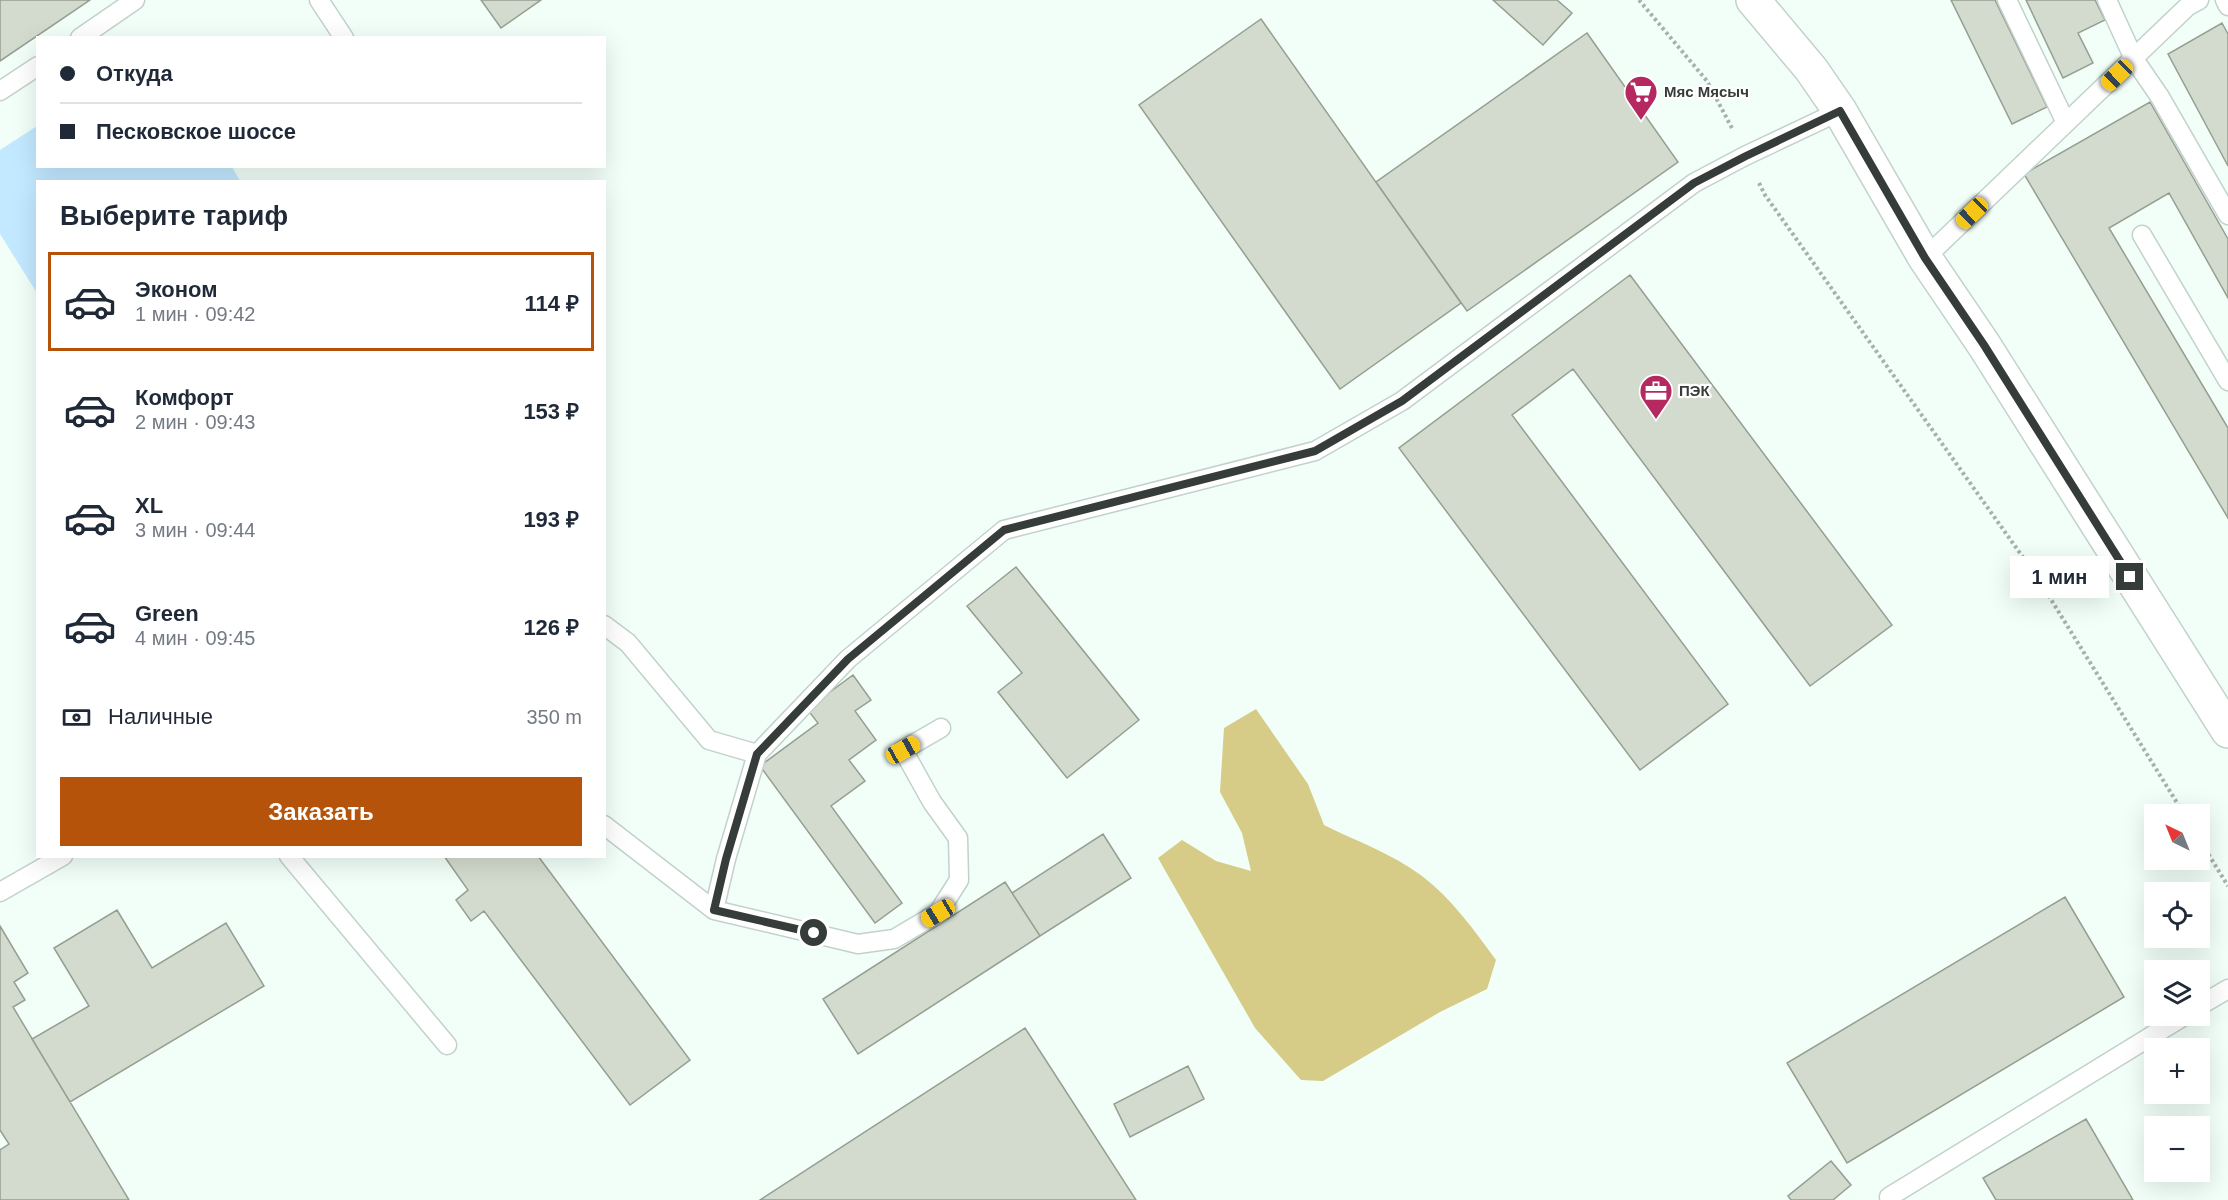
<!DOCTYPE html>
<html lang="ru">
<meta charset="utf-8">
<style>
:root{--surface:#fff;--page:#f2f2f3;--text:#1f2937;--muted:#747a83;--line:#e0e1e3;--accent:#b45309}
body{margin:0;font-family:Arial,sans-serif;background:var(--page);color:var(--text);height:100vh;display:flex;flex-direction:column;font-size:22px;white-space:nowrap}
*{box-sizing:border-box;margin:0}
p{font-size:20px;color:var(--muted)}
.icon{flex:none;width:33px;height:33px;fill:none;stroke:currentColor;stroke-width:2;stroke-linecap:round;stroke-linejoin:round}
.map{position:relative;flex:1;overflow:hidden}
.panel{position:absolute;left:36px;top:180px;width:570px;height:678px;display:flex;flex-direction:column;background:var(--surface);border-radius:0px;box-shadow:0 6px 24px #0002}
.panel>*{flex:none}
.hud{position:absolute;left:36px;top:36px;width:570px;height:132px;border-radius:0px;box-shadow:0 6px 24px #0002;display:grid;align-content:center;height:132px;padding:0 24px;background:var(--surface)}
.needle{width:39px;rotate:317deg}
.buttons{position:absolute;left:2144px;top:804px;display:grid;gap:12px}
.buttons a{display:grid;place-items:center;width:66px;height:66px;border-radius:0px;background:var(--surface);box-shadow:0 6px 24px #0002;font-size:30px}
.end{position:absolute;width:27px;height:27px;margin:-14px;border:8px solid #363c39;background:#fff;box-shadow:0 0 0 3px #fff}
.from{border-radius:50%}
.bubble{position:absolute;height:42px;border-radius:0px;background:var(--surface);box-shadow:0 6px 24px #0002;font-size:20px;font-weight:600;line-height:42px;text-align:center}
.car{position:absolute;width:18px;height:36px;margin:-18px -9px;border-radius:8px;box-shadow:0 0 4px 2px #0007;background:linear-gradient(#f5c518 24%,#345 0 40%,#f5c518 0 76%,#345 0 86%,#f5c518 0)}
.hud b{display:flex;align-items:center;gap:21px;height:57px;font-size:22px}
.hud b+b{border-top:2px solid var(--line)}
.hud i{width:15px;height:15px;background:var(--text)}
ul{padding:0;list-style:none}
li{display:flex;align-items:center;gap:18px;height:99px;margin:0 12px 9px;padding:0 12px;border:3px solid transparent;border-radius:0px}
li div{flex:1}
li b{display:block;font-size:22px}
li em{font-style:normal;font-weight:600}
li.current{border-color:var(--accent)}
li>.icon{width:54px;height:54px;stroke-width:1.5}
h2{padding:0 24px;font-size:27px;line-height:72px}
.pay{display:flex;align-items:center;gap:15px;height:66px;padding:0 24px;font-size:22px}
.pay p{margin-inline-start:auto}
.button{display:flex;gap:12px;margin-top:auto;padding:12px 24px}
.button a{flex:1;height:69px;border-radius:0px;background:var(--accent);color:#fff;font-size:24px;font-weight:600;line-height:69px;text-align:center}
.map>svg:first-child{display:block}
.green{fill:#d6cc87}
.water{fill:#c2e9ff}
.building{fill:#d3dbce;stroke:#969e91;stroke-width:1.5}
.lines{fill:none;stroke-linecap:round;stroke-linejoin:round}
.service-casing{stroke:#c2d2ca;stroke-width:21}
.tertiary-casing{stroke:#c2d2ca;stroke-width:36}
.path{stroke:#a6b1ac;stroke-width:4;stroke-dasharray:3 3;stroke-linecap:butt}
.service{stroke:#fff;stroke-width:18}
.tertiary{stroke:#fff;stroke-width:33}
.route{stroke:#363c39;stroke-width:8}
.labels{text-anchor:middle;stroke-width:4.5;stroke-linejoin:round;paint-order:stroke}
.poi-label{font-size:15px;font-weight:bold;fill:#363c39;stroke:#fff;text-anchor:start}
</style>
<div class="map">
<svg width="2228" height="1200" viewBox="0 0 2228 1200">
<rect width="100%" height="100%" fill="#f1fff8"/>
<path class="green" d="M1256,709L1308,784L1324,825C1356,841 1393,854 1422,876C1452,899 1474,930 1496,960L1487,989L1440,1012L1323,1081L1301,1080L1255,1028L1158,858L1182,840L1216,861L1251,871L1242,833L1220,792L1224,728Z"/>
<path class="water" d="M37,126L38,166L232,167L240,181L38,182L37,293L0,234V150Z"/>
<path class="building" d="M0,0H90L0,61Z
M481,0H541L501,28Z
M1493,0H1557L1572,13L1543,45Z
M1951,0H1995L2047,107L2012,124Z
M2026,0H2095L2105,20L2078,33L2093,63L2063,78Z
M1261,19L1461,303L1340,389L1139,105Z
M2222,23L2228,34V166L2168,54Z
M1587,33L1678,162L1467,311L1376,182Z
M2150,102L2228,239V298L2169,193L2109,228L2228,428V518L2024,174Z
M1630,275L1892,625L1810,686L1573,369L1512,415L1728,704L1640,770L1399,448Z
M1016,567L1139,720L1067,778L998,692L1022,673L967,606Z
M853,675L871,700L855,711L876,740L849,760L865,781L831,806L902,903L875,923L760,766L818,723L807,709Z
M1103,834L1131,878L1040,936L1012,893Z
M444,856H538L690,1060L630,1105L484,911L471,921L456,900L468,890Z
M1005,882L1040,936L858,1054L823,999Z
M2065,897L2124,997L1847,1163L1787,1063Z
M117,910L152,968L226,923L264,986L70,1102L32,1039L89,1006L54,948Z
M0,926L28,973L14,982L25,1000L13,1007L129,1200H0V1150L9,1144L0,1130Z
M1025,1028L1136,1200H760Z
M1188,1066L1204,1099L1130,1137L1114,1104Z
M2086,1119L2133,1200H1996L1983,1178Z
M1831,1161L1851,1185L1833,1200H1791L1788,1196Z"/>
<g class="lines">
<defs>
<path id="service" d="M319,0L344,38
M2007,0L2066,123
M2107,0L2134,59L2160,97L2228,215
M2225,0L2228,6
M80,38L135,0
M0,91L38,66
M2142,235L2228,381
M1925,258L2188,6L2199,0
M604,625L628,643L709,740L757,754
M604,825L714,910L858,944L894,939L938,913L959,880L958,838L932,802L903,750L941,728
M289,856L447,1045
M0,892L63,856
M714,910L726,859L757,754L848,659L1004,530L1315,451L1402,401L1694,183L1745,156L1840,111
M2199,1006L2228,989
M1889,1197L2184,1016"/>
<path id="tertiary" d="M1753,0L1811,69L1840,111L1925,258L1984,345L2228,731"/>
</defs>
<use href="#service" class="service-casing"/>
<use href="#tertiary" class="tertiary-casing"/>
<path class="path" d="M1639,0L1707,81L1733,130
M1759,183L1765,195L2037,577L2184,814
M2199,839L2228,886"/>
<use href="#service" class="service"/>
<use href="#tertiary" class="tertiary"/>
</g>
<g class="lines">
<path class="route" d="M814,933L714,910L726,859L757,754L848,659L1004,530L1315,451L1402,401L1694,183L1746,156L1840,111L1925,258L1984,345L2130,577"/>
</g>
<defs>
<symbol id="supermarket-pin" viewBox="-11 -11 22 30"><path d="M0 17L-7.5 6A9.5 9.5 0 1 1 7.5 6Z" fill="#b52860" stroke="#fff"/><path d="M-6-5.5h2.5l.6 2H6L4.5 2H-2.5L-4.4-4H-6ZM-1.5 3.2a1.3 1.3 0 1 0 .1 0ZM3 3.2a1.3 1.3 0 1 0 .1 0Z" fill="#fff"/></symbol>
<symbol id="office-pin" viewBox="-11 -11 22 30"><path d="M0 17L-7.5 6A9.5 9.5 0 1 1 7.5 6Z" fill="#b52860" stroke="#fff"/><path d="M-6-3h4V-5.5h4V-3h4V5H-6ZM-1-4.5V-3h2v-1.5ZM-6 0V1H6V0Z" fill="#fff"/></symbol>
</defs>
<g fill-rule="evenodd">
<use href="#supermarket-pin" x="1622" y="73" width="38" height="52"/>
<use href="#office-pin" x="1637" y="372" width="38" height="52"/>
</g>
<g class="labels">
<g class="poi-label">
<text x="1664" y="97">Мяс Мясыч</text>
<text x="1679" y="396">ПЭК</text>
</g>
</g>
</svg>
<div class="buttons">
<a><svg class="needle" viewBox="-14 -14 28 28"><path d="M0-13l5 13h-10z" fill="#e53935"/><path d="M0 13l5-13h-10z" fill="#747a83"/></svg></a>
<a><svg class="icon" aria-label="locate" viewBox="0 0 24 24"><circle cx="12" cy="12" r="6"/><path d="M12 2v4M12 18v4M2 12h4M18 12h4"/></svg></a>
<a><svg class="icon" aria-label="layers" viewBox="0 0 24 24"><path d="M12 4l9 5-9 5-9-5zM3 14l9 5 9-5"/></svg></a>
<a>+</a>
<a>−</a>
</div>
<i class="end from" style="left:814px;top:933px"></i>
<i class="end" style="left:2130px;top:577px"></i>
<div class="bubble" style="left:2010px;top:556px;width:99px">1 мин</div>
<i class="car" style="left:2117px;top:75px;rotate:226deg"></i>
<i class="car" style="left:1972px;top:213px;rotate:226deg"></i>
<i class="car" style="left:903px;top:750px;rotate:61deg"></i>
<i class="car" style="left:938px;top:913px;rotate:239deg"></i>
<div class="hud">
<b><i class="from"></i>Откуда</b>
<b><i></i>Песковское шоссе</b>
</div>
<section class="panel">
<h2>Выберите тариф</h2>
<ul>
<li class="current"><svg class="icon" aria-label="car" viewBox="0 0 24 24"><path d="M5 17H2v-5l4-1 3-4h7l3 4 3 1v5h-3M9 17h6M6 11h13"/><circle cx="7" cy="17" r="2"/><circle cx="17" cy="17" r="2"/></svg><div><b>Эконом</b><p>1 мин · 09:42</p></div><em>114 ₽</em></li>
<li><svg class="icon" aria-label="car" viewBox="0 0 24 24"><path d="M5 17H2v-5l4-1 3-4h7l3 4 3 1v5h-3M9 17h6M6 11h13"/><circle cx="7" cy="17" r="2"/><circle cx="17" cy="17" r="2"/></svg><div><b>Комфорт</b><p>2 мин · 09:43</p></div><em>153 ₽</em></li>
<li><svg class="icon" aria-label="car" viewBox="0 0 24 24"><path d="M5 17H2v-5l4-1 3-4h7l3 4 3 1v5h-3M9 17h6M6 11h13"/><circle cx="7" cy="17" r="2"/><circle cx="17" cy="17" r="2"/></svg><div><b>XL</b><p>3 мин · 09:44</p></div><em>193 ₽</em></li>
<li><svg class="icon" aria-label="car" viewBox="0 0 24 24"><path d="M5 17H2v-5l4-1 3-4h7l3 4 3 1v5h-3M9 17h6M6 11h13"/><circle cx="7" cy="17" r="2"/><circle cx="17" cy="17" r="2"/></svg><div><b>Green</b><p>4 мин · 09:45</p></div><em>126 ₽</em></li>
</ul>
<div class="pay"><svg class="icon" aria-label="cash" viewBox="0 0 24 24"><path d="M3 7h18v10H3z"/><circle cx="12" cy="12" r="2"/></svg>Наличные<p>350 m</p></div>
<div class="button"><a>Заказать</a></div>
</section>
</div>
